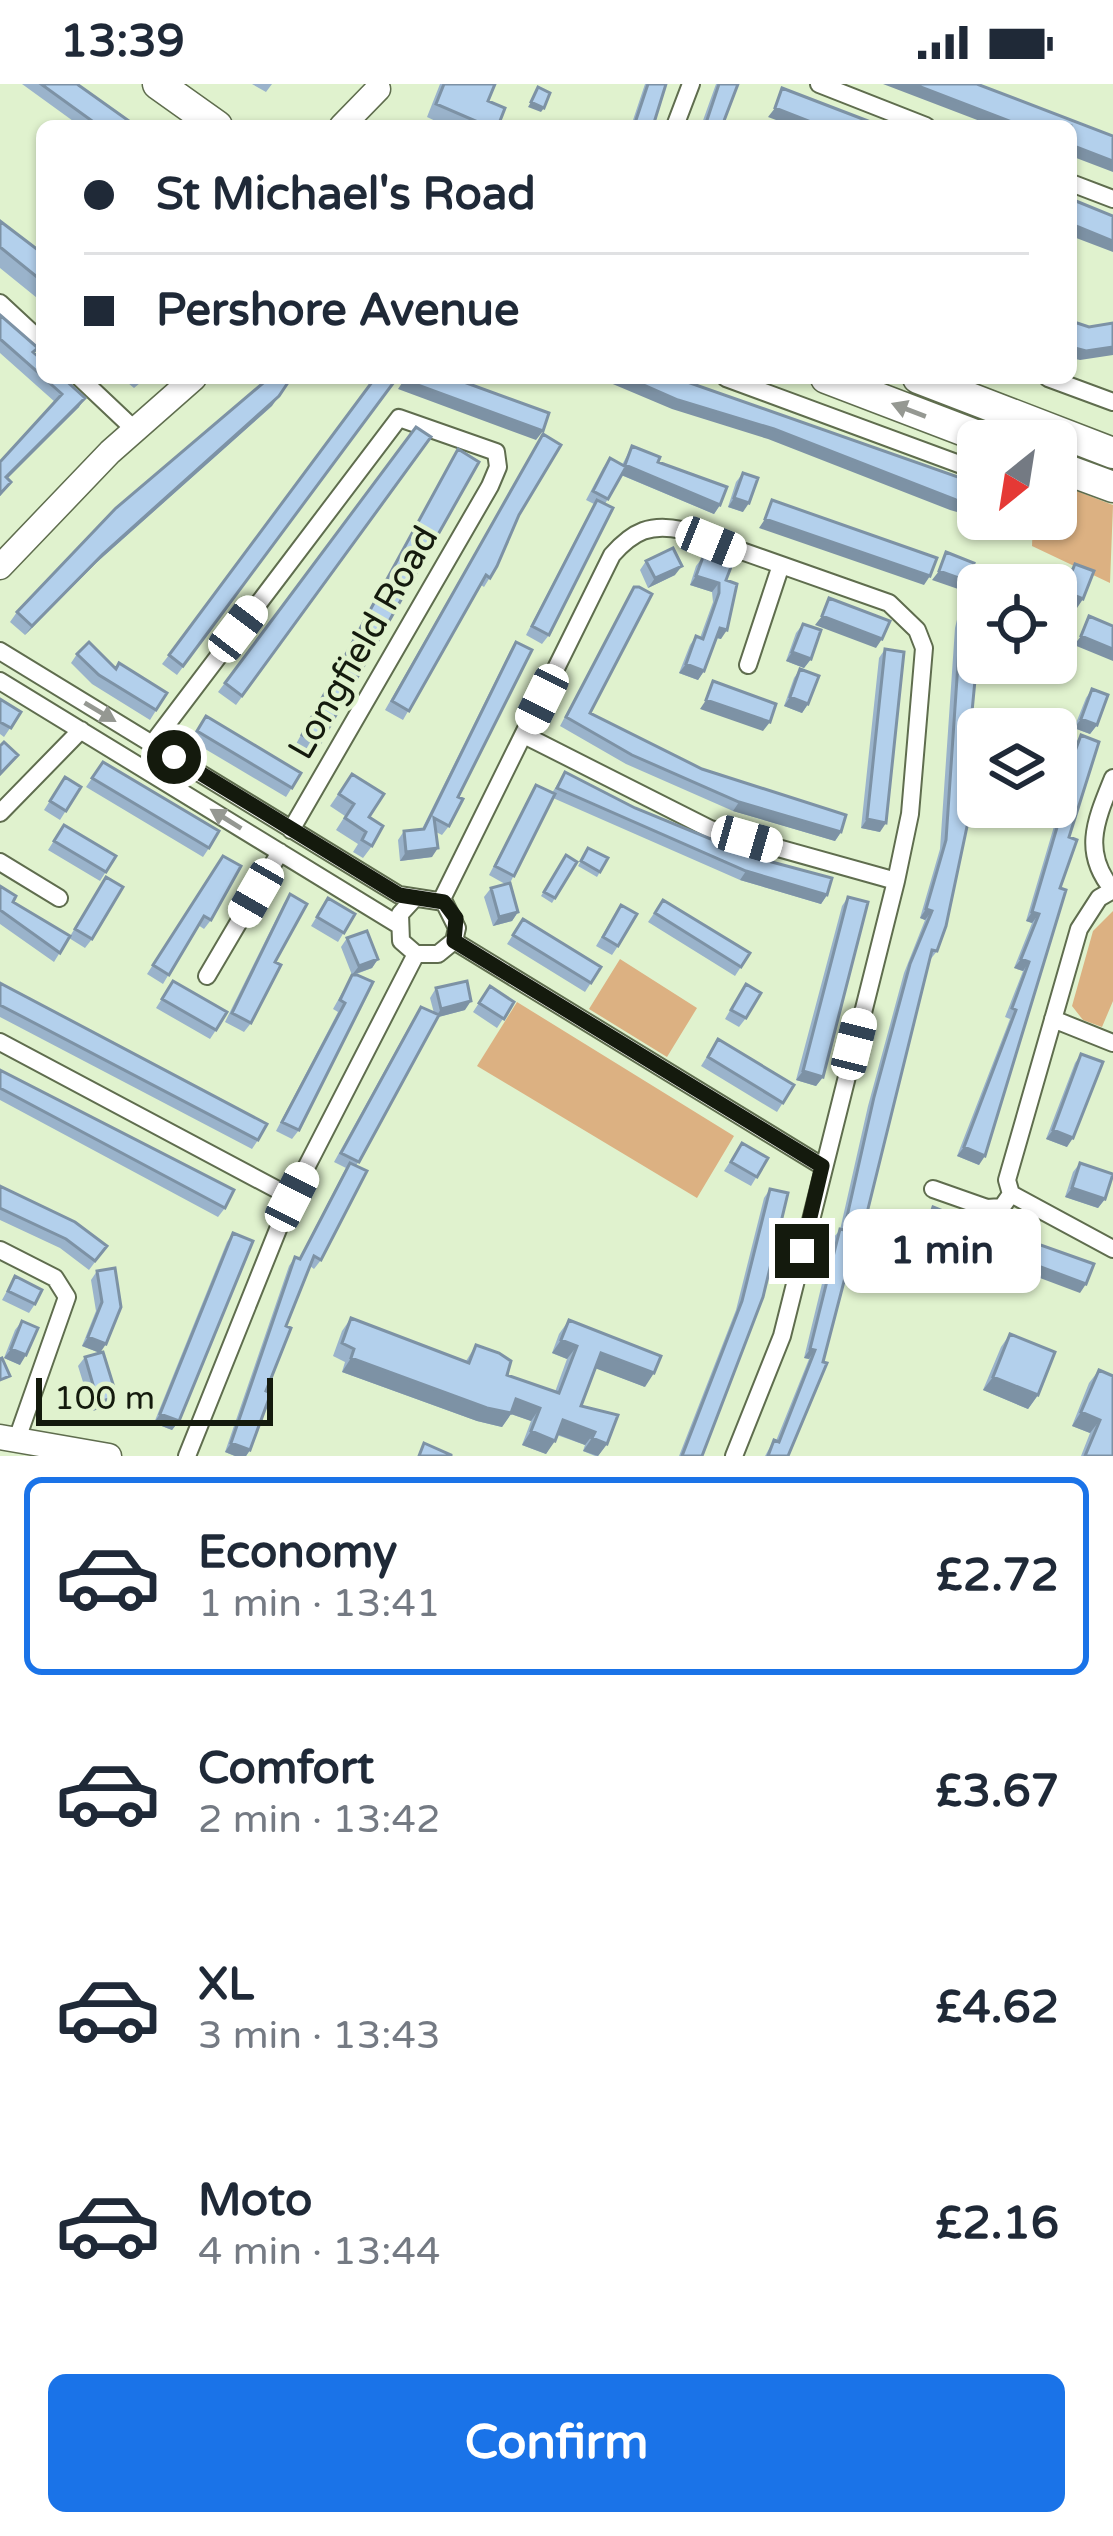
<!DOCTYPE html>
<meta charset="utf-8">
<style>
:root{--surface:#fff;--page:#f2f2f3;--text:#1f2937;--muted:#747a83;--line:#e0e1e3;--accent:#1a73e8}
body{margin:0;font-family:"Varela Round",sans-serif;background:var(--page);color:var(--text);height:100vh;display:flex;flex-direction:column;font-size:45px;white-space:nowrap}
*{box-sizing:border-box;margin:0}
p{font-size:39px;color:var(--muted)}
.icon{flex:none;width:66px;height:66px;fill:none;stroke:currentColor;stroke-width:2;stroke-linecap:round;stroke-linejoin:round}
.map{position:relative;height:1372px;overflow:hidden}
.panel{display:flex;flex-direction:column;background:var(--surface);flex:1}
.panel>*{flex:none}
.banner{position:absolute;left:36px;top:36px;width:1041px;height:264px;border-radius:18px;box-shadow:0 3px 9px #0004;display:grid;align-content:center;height:264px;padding:0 48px;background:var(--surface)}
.needle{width:78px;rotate:210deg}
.fabs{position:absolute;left:957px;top:336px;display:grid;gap:24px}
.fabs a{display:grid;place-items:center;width:120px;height:120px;border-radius:18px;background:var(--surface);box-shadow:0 3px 9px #0004;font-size:60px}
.scale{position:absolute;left:36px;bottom:30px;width:237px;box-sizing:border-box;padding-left:12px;border:6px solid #141a0d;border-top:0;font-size:33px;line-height:42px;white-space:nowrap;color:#141a0d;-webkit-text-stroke:9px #e0f2ce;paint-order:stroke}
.end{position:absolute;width:54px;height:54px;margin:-27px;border:15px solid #141a0d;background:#fff;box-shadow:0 0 0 6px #fff}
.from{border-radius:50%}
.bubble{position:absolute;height:84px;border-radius:18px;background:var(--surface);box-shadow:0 3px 9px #0004;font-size:39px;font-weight:700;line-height:84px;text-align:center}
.car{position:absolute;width:36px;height:72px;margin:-36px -18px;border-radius:15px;box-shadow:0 0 9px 3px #0007;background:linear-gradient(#fff 24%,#345 0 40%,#fff 0 76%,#345 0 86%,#fff 0)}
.banner b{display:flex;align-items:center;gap:42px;height:114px;font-size:45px}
.banner b+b{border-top:3px solid var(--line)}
.banner i{width:30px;height:30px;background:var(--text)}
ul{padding:21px 0 0;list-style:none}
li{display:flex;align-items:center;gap:36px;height:198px;margin:0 24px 18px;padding:0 24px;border:6px solid transparent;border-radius:18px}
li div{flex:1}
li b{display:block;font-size:45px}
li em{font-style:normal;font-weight:700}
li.selected{border-color:var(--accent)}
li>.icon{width:108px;height:108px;stroke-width:1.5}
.action{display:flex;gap:24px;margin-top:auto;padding:24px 48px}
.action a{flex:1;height:138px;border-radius:18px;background:var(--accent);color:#fff;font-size:48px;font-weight:700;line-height:138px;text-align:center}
.status{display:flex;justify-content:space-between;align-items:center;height:84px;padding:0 60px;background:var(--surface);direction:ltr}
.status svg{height:33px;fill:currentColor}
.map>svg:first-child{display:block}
.green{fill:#dcb182}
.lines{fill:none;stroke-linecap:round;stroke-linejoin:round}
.street-casing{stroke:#5f6d4e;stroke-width:20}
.secondary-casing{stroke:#5f6d4e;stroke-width:27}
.highway-casing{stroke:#5f6d4e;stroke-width:33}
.street{stroke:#fff;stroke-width:16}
.secondary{stroke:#fff;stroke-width:24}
.highway{stroke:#fff;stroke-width:30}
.wall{fill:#9ab3cb}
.shaded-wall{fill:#7d92a5}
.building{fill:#b3d0ec;stroke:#7d92a5;stroke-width:3}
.oneway{fill:#959892}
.route{stroke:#141a0d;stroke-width:15}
.labels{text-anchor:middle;stroke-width:9;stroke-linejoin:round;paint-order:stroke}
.street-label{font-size:36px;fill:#141a0d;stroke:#e0f2ce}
</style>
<div class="status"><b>13:39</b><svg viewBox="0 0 49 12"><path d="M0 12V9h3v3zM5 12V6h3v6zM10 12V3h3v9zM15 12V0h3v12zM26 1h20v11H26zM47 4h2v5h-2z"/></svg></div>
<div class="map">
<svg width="1113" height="1372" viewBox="0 0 1113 1372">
<rect width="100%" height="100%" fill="#e0f2ce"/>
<path class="green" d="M1056,399L1113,421L1110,499L1032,462L1033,435H1056Z
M1113,827V917L1102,943L1083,936L1072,922L1093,847Z
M620,875L697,924L667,973L589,925Z
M517,918L734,1052L697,1114L477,982Z"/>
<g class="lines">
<defs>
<path id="street" d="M819,0L926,42
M675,42L691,0
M1071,99L1113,115
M0,219L42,258
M80,294L135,346
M726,294L978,387
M1048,294L1113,318
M0,567L399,811L444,818L457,844L454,857L438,870H416L401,857L400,830L412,817
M748,581L780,484
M0,597L397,840
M524,651L710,745L896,797
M152,660L399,334L496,368L498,383L490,402L291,746
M0,729L81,646
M0,778L59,814
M1113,806L1099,814L1079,845L1007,1096L1011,1110L1113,1165
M1113,806C1081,768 1096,736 1113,694
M441,817L612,471C633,447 651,439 682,446L889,519L917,546L924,564L910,730L896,797L782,1252L734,1372
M454,857L822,1082
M207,892L280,768
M1053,935L1113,959
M0,958L291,1113
M933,1105L987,1124L1002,1123L1011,1110
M0,1166L55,1194L67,1213L17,1355
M187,1372L291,1113L416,870"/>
<path id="secondary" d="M342,42L378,5
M0,483L110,368L194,294
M0,1353L109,1372"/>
<path id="highway" d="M158,0L217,42
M826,294L991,357
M918,294L1113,369
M1056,382L1113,403"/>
</defs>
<use href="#street" class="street-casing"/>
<use href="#secondary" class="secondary-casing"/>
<use href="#highway" class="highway-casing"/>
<use href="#street" class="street"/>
<use href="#secondary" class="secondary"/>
<use href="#highway" class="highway"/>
</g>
<path class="wall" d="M22,0H77L136,42H80Z
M252,0H272L266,8Z
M440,0H495L488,17L498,42H446L427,33Z
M645,0H666L653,42H631Z
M716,0H738L722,42H701Z
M0,137L42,169V218L0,184Z
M0,231L42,276V294H63L79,323L7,394L11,398L0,412V378L55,318L0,269Z
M122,294H146L134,304Z
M397,294L177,591L162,580L169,571Z
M272,322L96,479L25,551L10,538L17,528Z
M416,343L431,353L236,621L218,608Z
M543,350L519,431L497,482L484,503L481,501L403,636L385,626Z
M632,362L720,421L714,430L621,391L605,420L549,551L542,560L526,551L594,420L586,416L603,384L610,374L622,381Z
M458,365L319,661L313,670L296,660Z
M743,389V428L728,423L736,398Z
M703,473L726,496L721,555L716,554L704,587L698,596L679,589L690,561L696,552L700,554L713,518L712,508L690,501L696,482Z
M646,477L675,491L648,504L640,486Z
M1075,480L1077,524L1058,516L1068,489Z
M970,501L937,867L930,876L865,1137L858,1146L788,1372H765L774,1356L776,1357L809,1275L804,1274L833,1154L840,1146L868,1022L904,889L925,836L920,834L940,765L955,544L963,510Z
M634,503L590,629L702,685L841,748L835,757L733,727L626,680L560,642Z
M803,540L811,575L804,584L786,577L796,549Z
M516,558L449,742L442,751L436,748L432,773L400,777L398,756L404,747L422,745L510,567Z
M885,565L880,748L861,744L879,574Z
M77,570L116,585L167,609L150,636L92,600L71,579Z
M800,585L808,620L802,629L784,622L794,594Z
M1092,605L1097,641L1090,650L1074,644L1086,614Z
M0,615L21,628L4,653L0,650Z
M206,632L301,689L286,713L190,656Z
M1081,651L1069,753L1060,804L979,1081L957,1072L1010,935L1005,933L1023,887L1014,884L1032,839L1026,837L1055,739L1047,736L1052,723H1056V711L1075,660Z
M103,678L209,764L203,773L86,703Z
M565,688L635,724L827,811L821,820L740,796L553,714L510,799L518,828L512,837L493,842L484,813L491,804L505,800L489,791L536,701L552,709Z
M352,690L369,733L372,762L363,774L353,768L358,760L336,746L345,732L330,722Z
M65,693L81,703L60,736L44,726Z
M64,741L116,772L100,797L48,766Z
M588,764L608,774L597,793L578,782Z
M566,771L577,778L552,819L541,812Z
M223,772L211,836L204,845L198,841L163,900L147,890Z
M0,802L13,818L70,852L54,878L0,840Z
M100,802L92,855L85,864L69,854Z
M290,810L275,878L251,939L244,948L225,938L284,819Z
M848,813L823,993L816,1002L796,996L842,822Z
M328,814L355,830L338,858L311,842Z
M663,816L750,869L735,892L648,838Z
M615,830L618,862L612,871L596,862Z
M523,835L601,883L585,908L507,860Z
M347,854L378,875L372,884L354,891L299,1046L292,1055L276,1047L338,928L333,925L352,891L341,863Z
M173,897L216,946L210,955L156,924Z
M0,899L258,1056L252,1065L0,933Z
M490,902L514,918L497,944L473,928Z
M436,904L465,926L438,933L356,1082L321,1176L314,1185L310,1182L286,1242L250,1366L246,1372H235L225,1368L289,1182L295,1173L299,1175L346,1084L334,1078L415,932L421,923L434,929L430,914Z
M740,909L746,934L739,943L725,935Z
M718,955L794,1001L777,1028L701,982Z
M1081,970L1067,1063L1046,1055L1075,979Z
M0,986L225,1124L218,1133L0,1016Z
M742,1059L768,1074L751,1102L724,1087Z
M1080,1079L1105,1115L1098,1124L1065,1113L1073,1088Z
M0,1102L107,1162L89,1186L60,1164L0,1136Z
M770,1105L702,1372H679L736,1226L764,1114Z
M233,1149L179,1337L172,1346L154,1339L227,1158Z
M115,1184L100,1269L111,1322L92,1327L78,1282L85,1273L100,1269L82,1262L96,1227L91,1196L97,1187Z
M15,1192L35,1220L29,1229L2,1216Z
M351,1234L466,1277L476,1261L507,1291L555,1308L567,1275L552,1269L559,1250L569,1236L645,1303L596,1284L581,1322L607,1360L598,1372H595L583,1367L585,1361L557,1351L546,1370L522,1361L531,1337L511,1330L502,1343L477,1337L342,1288L345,1278L333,1272L342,1247Z
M22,1237L20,1281L4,1274L15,1246Z
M1010,1250L1038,1311L1028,1325L983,1306L1001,1263Z
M1099,1286L1113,1372H1081L1090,1349L1072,1342L1089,1299Z"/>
<path class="shaded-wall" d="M883,0H913L1022,42H993Z
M531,18L544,24L541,28L528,23Z
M775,24L821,42H792L768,33Z
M1071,61L1113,77V88L1071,72Z
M1071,140L1113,157V168L1071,152Z
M1071,263H1113V271L1080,276L1071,274Z
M611,294H628L774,345L978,423V434L950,426L768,355L672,325L608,298Z
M404,296L543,347L536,356L398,305Z
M279,312L272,322L96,479L25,551L32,542L103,470Z
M85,314L79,323L0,402L6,393Z
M625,381L720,421L714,430L619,390Z
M734,414L749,419L743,428L728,423Z
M765,435L930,492L924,501L759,444Z
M981,435H1019L1022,436L1016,445Z
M682,482L675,491L648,504L655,494Z
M939,487L967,497L961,506L932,496Z
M696,492L719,499L712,508L690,501Z
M1064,507L1083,515L1077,524L1058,516Z
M822,532L882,555L876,564L815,541Z
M720,544L727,546L721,555L714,553Z
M1081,552L1113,565V577L1074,561Z
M792,568L811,575L804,584L786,577Z
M686,580L704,587L698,596L679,589Z
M790,613L808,620L802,629L784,622Z
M706,616L770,638L763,647L700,625Z
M1081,635L1097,641L1090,650L1074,644Z
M739,718L841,748L835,757L733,727Z
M1053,727L1061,730L1055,739L1047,736Z
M867,735L886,739L880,748L861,744Z
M438,764L432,773L400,777L406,768Z
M746,787L827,811L821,820L740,796Z
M926,825L932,827L925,836L920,834Z
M518,828L512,837L493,842L499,833Z
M1032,828L1039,830L1032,839L1026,837Z
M378,875L372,884L352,891L359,882Z
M1021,875L1029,878L1023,887L1014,884Z
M471,917L465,926L435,934L441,925Z
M803,987L823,993L816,1002L796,996Z
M1053,1046L1073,1054L1067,1063L1046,1055Z
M964,1063L985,1072L979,1081L957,1072Z
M1072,1104L1105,1115L1098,1124L1065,1113Z
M927,1140L1086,1200L1080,1209L920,1149Z
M88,1253L106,1260L100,1269L82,1262Z
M561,1256L577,1262L567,1275L552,1269Z
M11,1265L26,1271L20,1281L4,1274Z
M810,1265L815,1266L809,1275L804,1274Z
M601,1269L654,1289L645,1303L592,1283Z
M351,1274L516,1315L540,1324L531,1337L511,1330L502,1343L477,1337L342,1288Z
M993,1293L1038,1311L1028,1325L983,1306Z
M117,1313L111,1322L92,1327L98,1318Z
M1081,1328L1100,1336L1090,1349L1072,1342Z
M160,1330L179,1337L172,1346L154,1339Z
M563,1336L595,1348L585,1361L554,1349Z
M531,1347L555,1357L546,1370L522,1361Z
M592,1354L607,1360L598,1372L583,1367Z
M231,1359L250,1366L246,1372H235L225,1368Z"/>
<path class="building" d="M41,0H77L136,42H99Z
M444,0H495L488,17L505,24L498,42H487L436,20Z
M648,0H666L653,42H634Z
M719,0H738L722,42H705Z
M913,0H977L1113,52V77L1071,61V42H1022Z
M538,3L550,9L544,24L531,18Z
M782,4L881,42H821L775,24Z
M1071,115L1113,132V157L1071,140Z
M0,137L42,169V197L0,163Z
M0,231L38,264L33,268L42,276V292L0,255Z
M1071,237L1089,243L1113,239V263L1086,267L1071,263Z
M44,294H63L85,314L6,393L11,398L0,410V378L62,310Z
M269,294H291L279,312L103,470L32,542L17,528L116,424Z
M375,294H397L183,582L169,571Z
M405,294H453L549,329L543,347L404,296Z
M628,294H676L978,400V423L956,416L774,345L678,316Z
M416,343L431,353L242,612L225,599Z
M543,350L561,361L519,431L497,482L490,494L486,491L409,627L392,617Z
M632,362L660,373L658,378L727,403L720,421L625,381Z
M458,365L479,378L319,661L302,651Z
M610,374L626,383L608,415L593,407Z
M743,389L758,394L749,419L734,414Z
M597,416L613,424L549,551L532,542Z
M772,416L937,474L930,492L765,435Z
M673,464L682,482L655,494L646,477Z
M946,468L974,479L967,497L939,487Z
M703,473L731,483L726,496L737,500L727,546L720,544L704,587L686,580L696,552L703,555L719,509V499L696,492Z
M1075,480L1094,487L1083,515L1064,507Z
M970,501L978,502V565L962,732L969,733L946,842L937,867L932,866L865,1137L860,1136L823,1278L827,1279L788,1372H768L774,1356L779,1358L815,1266L810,1265L840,1145L844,1146L874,1013L910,880L932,827L926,825L946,756L961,535Z
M634,503H639L652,510L590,629L702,685L846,731L841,748L739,718L632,671L566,633Z
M829,514L890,537L882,555L822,532Z
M1089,532L1113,542V565L1081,552Z
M803,540L821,546L811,575L792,568Z
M89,558L116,585L119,579L167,609L156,626L99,591L77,570Z
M516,558L532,566L458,713L463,715L449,742L434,734L438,764L406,768L404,747L424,745Z
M885,565L904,568L886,739L867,735Z
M800,585L819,592L808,620L790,613Z
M713,597L776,620L770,638L706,616Z
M1092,605L1108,611L1097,641L1081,635Z
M0,615L21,628L11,644L0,638Z
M206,632L301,689L292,704L197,647Z
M1081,651L1099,658L1069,753L1077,756L1060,804L1066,806L985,1072L964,1063L1016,926L1012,924L1029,878L1021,875L1039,830L1032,828L1061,730L1053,727Z
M4,658L18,671L0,690V662Z
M103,678L219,747L209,764L92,694Z
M565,688L635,724L757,774L832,794L827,811L746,787L557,704Z
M352,690L384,710L369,733L383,742L372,762L362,756L366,748L345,734L354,720L339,710Z
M65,693L81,703L66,727L50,717Z
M536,701L555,710L514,792L495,782Z
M64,741L116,772L106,788L54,757Z
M588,764L608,774L600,788L581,777Z
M566,771L577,778L555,814L544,808Z
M223,772L241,782L211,836L204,832L169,891L153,881Z
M106,793L123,803L92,855L75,845Z
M510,799L518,828L499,833L491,804Z
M0,802L16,812L13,818L70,852L60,869L0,826Z
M290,810L307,820L275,878L281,881L251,939L232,929Z
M848,813L868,818L823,993L803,987Z
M328,814L355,830L344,849L317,833Z
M663,816L750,869L741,883L655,829Z
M621,821L637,830L618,862L603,853Z
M523,835L601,883L591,899L513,851Z
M367,847L378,875L359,882L347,854Z
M352,891H357L373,898L299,1046L282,1038L345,919L340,916Z
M173,897L227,928L216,946L162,915Z
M467,897L471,917L441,925L436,904Z
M0,899L267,1040L258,1056L0,921Z
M746,900L761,909L746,934L731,926Z
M490,902L514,918L504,935L479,919Z
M421,923L439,931L359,1078L341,1069Z
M718,955L794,1001L783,1019L708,973Z
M1081,970L1103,978L1073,1054L1053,1046Z
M0,986L234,1106L225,1124L0,1004Z
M742,1059L768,1074L757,1093L731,1078Z
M350,1079L367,1087L321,1176L314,1172L286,1242L291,1244L266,1307L271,1309L250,1366L231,1359L295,1173L300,1175Z
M1080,1079L1113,1090L1105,1115L1072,1104Z
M0,1102L75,1138L107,1162L95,1177L66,1155L0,1124Z
M770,1105L788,1109L763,1213L702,1372H682L742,1217Z
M933,1123L1022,1159L1024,1155L1094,1180L1086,1200L927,1140Z
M233,1149L253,1157L179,1337L160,1330Z
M115,1184L121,1223L106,1260L88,1253L102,1218L97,1187Z
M15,1192L42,1206L35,1220L8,1207Z
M351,1234L469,1279L476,1261L499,1269L511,1277L507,1291L559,1309L577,1262L561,1256L569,1236L661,1272L654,1289L601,1269L581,1322L618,1331L607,1360L592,1354L595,1348L563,1336L555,1357L531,1347L540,1324L516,1315L511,1329L487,1324L351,1274L354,1265L342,1259Z
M22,1237L38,1244L26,1271L11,1265Z
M1010,1250L1055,1268L1038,1311L993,1293Z
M103,1268L117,1313L98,1318L85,1273Z
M2,1274L10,1292L0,1296V1275Z
M1099,1286L1113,1292V1372H1085L1100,1336L1081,1328Z
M424,1359L451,1371V1372H419Z"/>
<defs><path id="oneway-solid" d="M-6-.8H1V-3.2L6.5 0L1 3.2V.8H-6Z" transform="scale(3)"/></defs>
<g class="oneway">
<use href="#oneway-solid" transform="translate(909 326) rotate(-159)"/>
<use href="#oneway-solid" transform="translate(100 628) rotate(31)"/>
<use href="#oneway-solid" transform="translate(226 735) rotate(-148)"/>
</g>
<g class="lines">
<path class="route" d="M174,673L399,811L444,818L456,834L454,857L822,1082L802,1167"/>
</g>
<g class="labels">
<g class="street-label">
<text transform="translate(362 558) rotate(-60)" y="13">Longfield Road</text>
</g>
</g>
</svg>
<div class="fabs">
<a><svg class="needle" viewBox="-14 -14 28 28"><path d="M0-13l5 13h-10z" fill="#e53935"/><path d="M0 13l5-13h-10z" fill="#747a83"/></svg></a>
<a><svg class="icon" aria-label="locate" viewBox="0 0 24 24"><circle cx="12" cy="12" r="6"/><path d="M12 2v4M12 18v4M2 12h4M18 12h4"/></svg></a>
<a><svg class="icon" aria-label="layers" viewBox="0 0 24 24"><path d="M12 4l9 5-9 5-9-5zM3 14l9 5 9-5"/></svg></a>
</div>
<div class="scale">100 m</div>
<i class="end from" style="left:174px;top:673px"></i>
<i class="end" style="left:802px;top:1167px"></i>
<div class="bubble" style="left:843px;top:1125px;width:198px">1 min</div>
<i class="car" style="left:711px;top:458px;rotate:112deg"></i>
<i class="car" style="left:238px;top:545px;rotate:37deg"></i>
<i class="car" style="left:542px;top:615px;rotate:206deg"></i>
<i class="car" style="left:747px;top:755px;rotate:106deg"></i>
<i class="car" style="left:256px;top:809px;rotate:210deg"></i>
<i class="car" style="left:854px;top:960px;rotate:14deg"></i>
<i class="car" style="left:292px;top:1113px;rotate:27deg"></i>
<div class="banner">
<b><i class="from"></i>St Michael's Road</b>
<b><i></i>Pershore Avenue</b>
</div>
</div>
<section class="panel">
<ul>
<li class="selected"><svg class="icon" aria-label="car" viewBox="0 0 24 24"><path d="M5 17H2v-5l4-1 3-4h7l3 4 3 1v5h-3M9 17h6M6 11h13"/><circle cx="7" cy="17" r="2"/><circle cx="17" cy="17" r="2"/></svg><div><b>Economy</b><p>1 min · 13:41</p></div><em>£2.72</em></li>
<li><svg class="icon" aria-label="car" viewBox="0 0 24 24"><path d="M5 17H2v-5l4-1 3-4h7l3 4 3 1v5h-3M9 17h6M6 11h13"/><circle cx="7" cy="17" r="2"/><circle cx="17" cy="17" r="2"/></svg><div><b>Comfort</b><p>2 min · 13:42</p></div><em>£3.67</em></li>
<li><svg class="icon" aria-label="car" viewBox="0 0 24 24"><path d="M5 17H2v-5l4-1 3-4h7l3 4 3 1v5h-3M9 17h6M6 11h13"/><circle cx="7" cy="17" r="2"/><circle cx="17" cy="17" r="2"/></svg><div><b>XL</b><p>3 min · 13:43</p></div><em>£4.62</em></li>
<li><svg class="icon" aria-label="car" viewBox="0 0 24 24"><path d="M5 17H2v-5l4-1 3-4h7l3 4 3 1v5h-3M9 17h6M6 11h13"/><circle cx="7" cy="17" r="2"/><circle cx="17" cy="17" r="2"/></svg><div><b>Moto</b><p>4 min · 13:44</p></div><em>£2.16</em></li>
</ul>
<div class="action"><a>Confirm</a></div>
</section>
